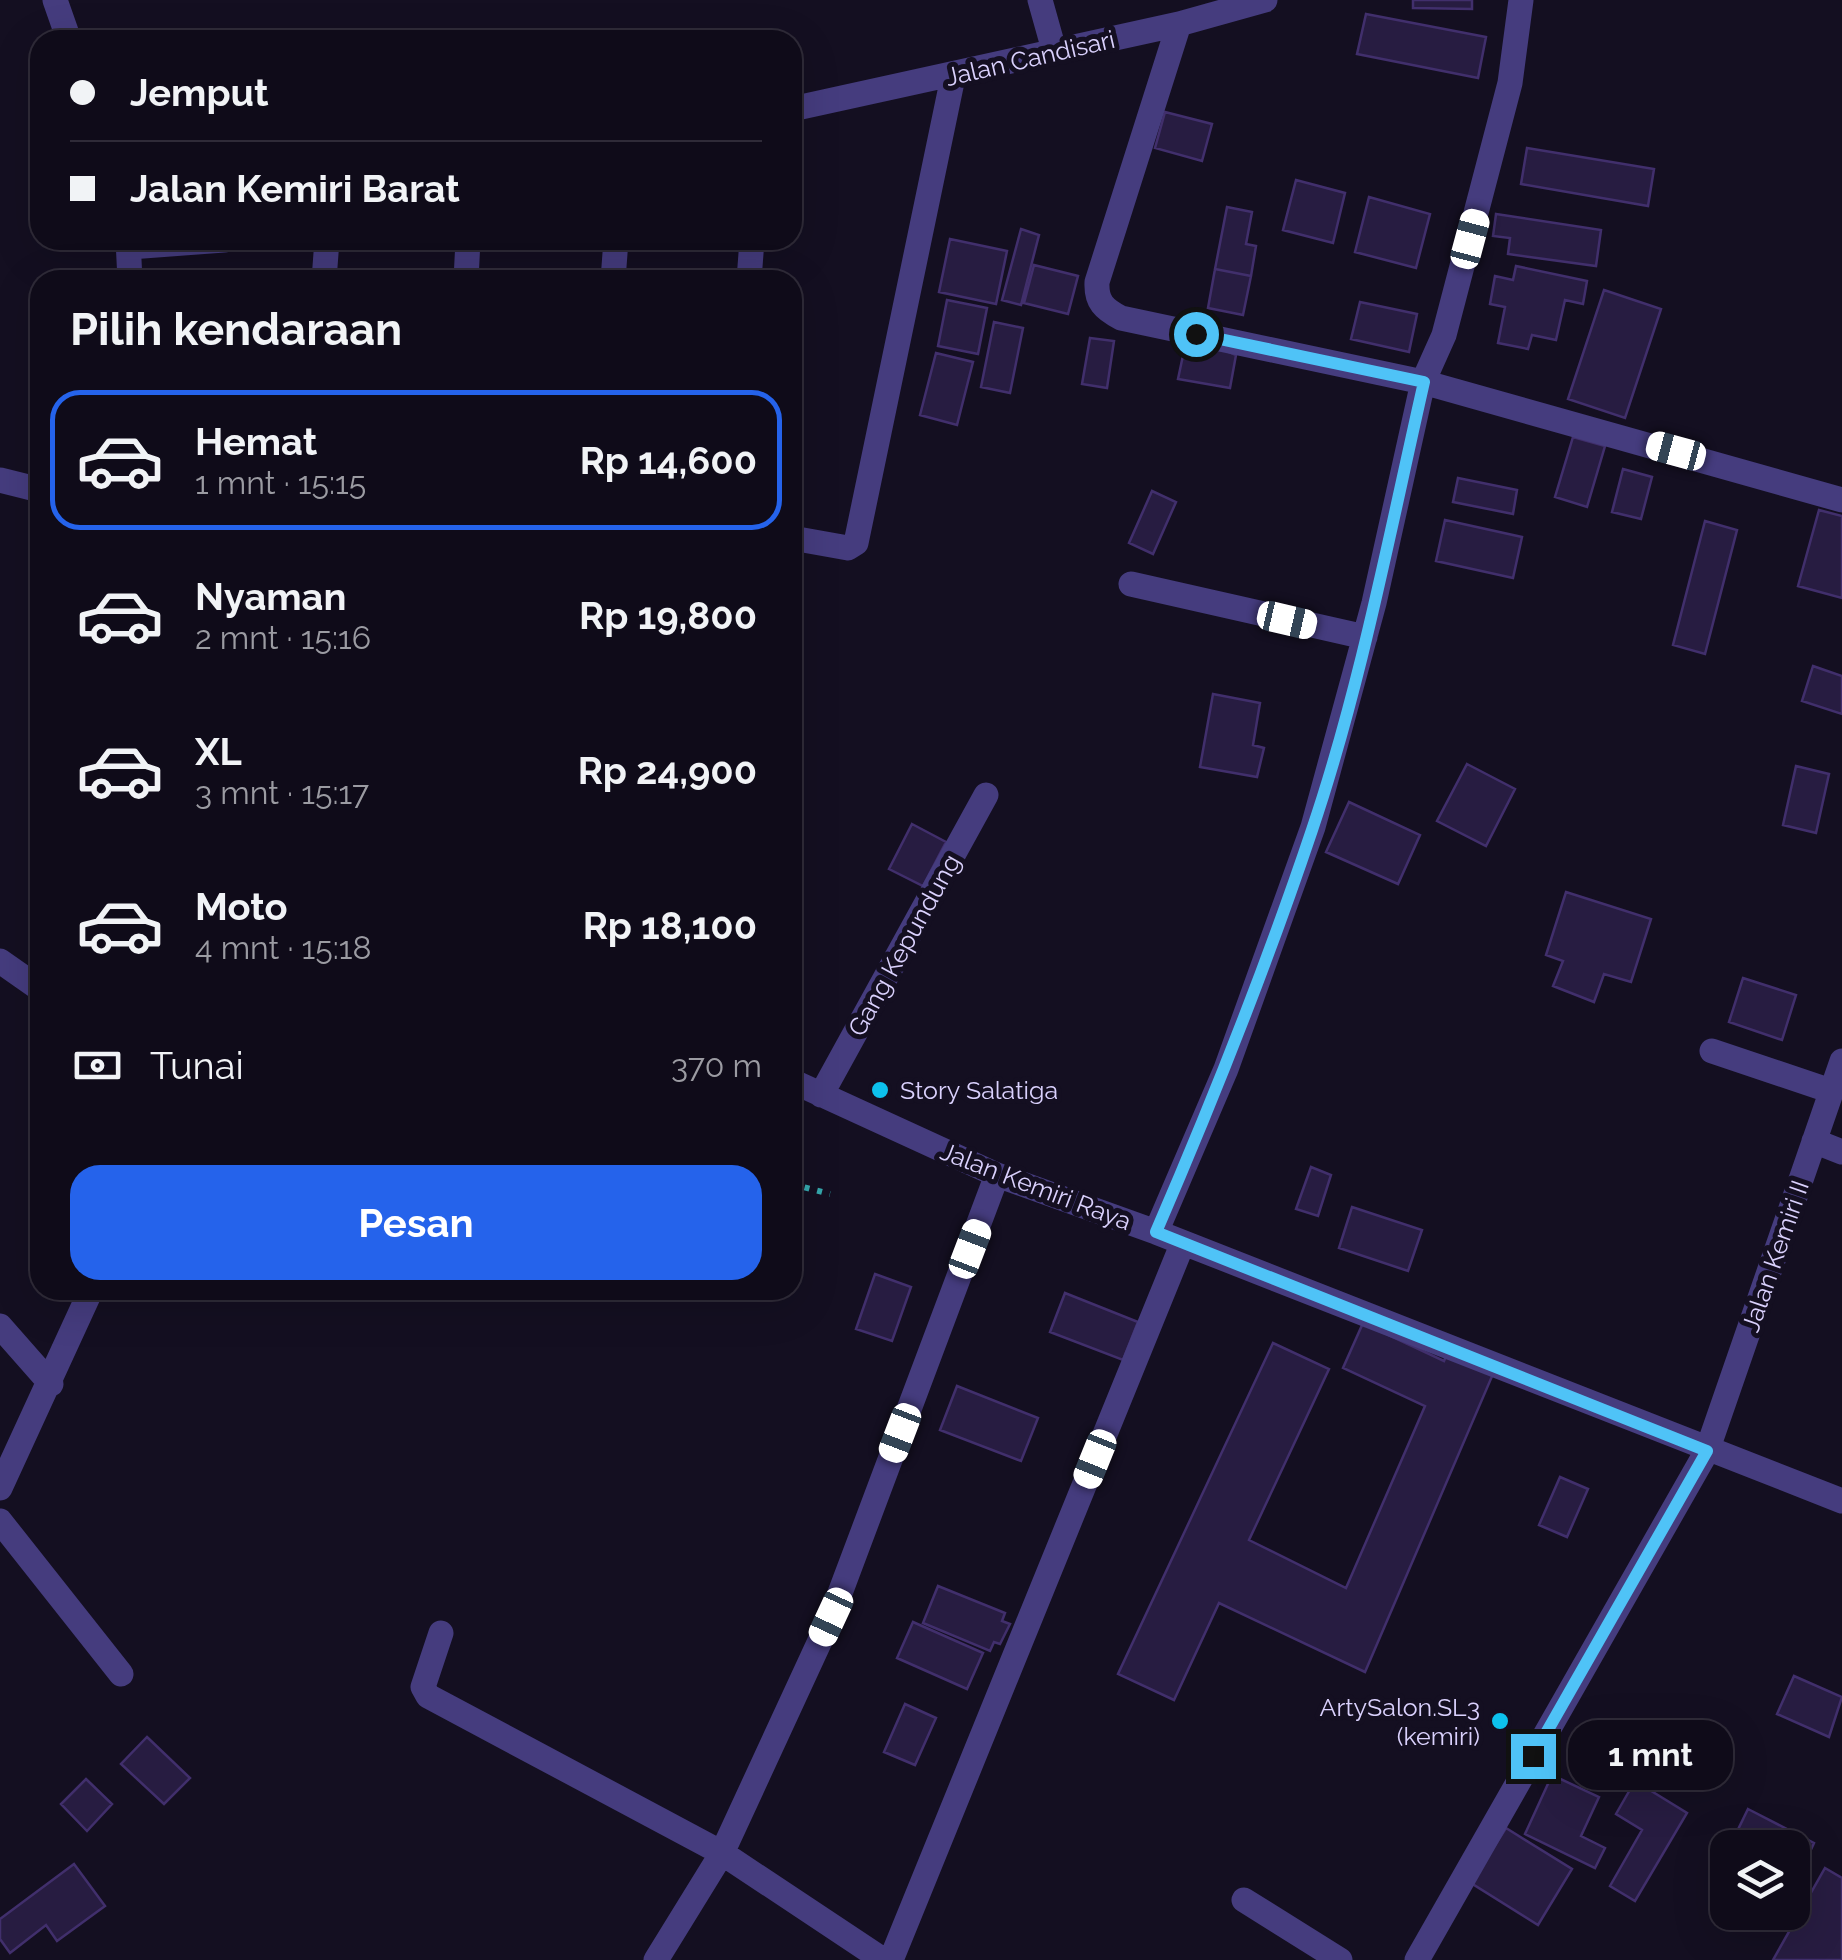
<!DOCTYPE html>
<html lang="id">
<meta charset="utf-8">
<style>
:root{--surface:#0f0b19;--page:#1d1926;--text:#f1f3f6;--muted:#9b9ba2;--line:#2f2b38;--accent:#2563eb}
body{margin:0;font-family:Raleway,sans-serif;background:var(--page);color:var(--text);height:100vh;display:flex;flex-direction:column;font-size:38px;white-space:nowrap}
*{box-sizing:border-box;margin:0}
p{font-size:32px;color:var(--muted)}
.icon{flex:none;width:55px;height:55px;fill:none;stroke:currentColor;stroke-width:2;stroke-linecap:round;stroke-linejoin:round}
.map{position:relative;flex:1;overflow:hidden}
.panel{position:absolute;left:30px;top:270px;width:772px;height:1030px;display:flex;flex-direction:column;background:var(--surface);border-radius:30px;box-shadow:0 10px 40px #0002,0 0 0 2px var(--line)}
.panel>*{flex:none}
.hud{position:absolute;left:30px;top:30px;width:772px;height:220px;border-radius:30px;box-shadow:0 10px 40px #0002,0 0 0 2px var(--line);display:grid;align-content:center;height:220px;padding:0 40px;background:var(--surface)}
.buttons{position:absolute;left:1710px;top:1830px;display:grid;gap:20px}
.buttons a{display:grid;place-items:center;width:100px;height:100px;border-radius:20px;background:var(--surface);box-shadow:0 10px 40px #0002,0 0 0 2px var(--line);font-size:50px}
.end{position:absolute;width:45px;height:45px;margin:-22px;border:12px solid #4fc3f7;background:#111;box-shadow:0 0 0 5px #111}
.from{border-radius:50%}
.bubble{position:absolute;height:70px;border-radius:30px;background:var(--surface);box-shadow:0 10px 40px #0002,0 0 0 2px var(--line);font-size:32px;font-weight:700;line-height:70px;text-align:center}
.car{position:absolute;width:30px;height:60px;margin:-30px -15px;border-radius:12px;box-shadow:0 0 8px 2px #0007;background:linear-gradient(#fff 24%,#345 0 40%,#fff 0 76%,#345 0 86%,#fff 0)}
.hud b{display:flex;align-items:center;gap:35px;height:95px;font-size:38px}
.hud b+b{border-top:2px solid var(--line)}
.hud i{width:25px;height:25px;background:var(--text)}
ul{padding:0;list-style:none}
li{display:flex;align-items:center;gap:30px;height:140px;margin:0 20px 15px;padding:0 20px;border:5px solid transparent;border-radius:30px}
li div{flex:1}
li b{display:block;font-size:38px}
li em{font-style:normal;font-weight:700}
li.active{border-color:var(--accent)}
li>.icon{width:90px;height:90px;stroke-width:1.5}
h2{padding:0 40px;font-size:45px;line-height:120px}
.pay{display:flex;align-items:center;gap:25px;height:110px;padding:0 40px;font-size:38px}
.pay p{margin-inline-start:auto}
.action{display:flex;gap:20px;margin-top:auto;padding:20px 40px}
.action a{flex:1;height:115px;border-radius:30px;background:var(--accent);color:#fff;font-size:40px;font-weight:700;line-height:115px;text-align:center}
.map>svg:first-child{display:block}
.building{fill:#271c41;stroke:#412f6c;stroke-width:2.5}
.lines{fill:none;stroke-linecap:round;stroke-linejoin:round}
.path{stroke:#35a8ad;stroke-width:6;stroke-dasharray:5 8;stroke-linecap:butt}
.street{stroke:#453c7e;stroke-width:25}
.route{stroke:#4fc3f7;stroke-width:12}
.poi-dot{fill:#0dc1ed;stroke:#140f21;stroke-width:4}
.labels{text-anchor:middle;stroke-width:10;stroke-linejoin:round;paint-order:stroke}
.street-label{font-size:25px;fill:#dad1fd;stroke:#140f21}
.poi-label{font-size:25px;fill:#dad1fd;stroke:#140f21;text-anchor:start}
</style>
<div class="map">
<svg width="1842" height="1960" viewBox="0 0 1842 1960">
<rect width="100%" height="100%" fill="#140f21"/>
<path class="building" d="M1413,0H1472V9L1413,8Z
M1366,14L1486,37L1478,78L1357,54Z
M1165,112L1212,124L1202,161L1155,148Z
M1527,148L1654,169L1648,206L1521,184Z
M1296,180L1345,193L1333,243L1283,230Z
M1369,197L1430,214L1416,268L1355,252Z
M1227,207L1252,212L1246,244L1256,246L1251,276L1215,269Z
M1496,214L1601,230L1596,266L1508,254L1510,238L1493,236Z
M1021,229L1039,235L1021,305L1002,300Z
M950,239L1007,251L996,304L939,292Z
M1034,265L1078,276L1068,314L1024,303Z
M1516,266L1587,281L1583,304L1565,300L1556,340L1532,335L1528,349L1498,343L1505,307L1490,304L1495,276L1513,280Z
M1215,269L1251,276L1243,315L1208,308Z
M1604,290L1661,309L1625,418L1568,399Z
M947,300L987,308L978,354L938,346Z
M1360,302L1417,314L1409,352L1351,339Z
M994,322L1023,328L1010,393L981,387Z
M1090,338L1114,341L1107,388L1082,384Z
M1198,339L1236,355L1230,388L1178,379L1185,346L1197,348Z
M936,353L973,362L957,425L920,415Z
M1573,437L1605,446L1587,507L1555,497Z
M1623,469L1652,477L1641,519L1612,512Z
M1458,478L1517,490L1513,514L1453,502Z
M1152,491L1176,502L1153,554L1129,543Z
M1819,510L1842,516V598L1798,586Z
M1445,520L1522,537L1513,578L1436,561Z
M1705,521L1737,530L1705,654L1673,645Z
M1813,666L1842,676V714L1802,701Z
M1213,694L1260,703L1253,745L1264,748L1257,777L1200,767Z
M1467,764L1515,789L1486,846L1437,821Z
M1796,766L1829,774L1816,833L1783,825Z
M1349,802L1420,835L1398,884L1326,852Z
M912,824L946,842L923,886L889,869Z
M1566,892L1651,919L1631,982L1604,974L1594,1002L1553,986L1563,961L1546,955Z
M1743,978L1796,995L1782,1040L1729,1022Z
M1311,1167L1331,1175L1318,1216L1296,1209Z
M1352,1207L1422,1230L1408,1271L1339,1248Z
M875,1274L911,1287L892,1341L856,1329Z
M1065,1293L1138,1322L1123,1360L1050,1332Z
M1363,1323L1444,1361L1447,1354L1493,1374L1365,1672L1219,1603L1174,1700L1118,1674L1273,1343L1329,1369L1249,1540L1346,1588L1425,1406L1343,1368Z
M957,1386L1038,1418L1021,1461L940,1430Z
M1560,1477L1588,1489L1567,1537L1539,1525Z
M938,1586L1005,1613L1002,1621L1010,1624L1000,1644L994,1642L990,1651L923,1623Z
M913,1622L983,1653L967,1689L897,1658Z
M1794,1676L1842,1697L1829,1737L1777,1714Z
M905,1704L936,1718L915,1765L884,1752Z
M147,1737L190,1778L164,1804L121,1764Z
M1552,1775L1599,1797L1581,1836L1605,1848L1595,1868L1525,1834Z
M86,1779L112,1804L87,1831L61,1804Z
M1635,1781L1687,1813L1635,1901L1610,1886L1642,1830L1616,1814Z
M1748,1809L1814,1843L1795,1884L1792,1848H1729Z
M1506,1828L1572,1869L1538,1925L1471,1883Z
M74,1864L105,1906L57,1941L46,1925L10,1953L0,1939V1919Z
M1825,1868L1842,1878V1960H1773Z"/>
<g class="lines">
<path class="path" d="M792,1184L830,1194"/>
<path class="street" d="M55,0L69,40
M1040,0L1054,50
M1179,24L1097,282C1096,302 1104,309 1121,318L1423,382L1842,500
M792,109L1179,24L1265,0
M128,240L130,280
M130,247L224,240
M324,280L327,240
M466,280L468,240
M613,280L616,240
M749,280L752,240
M0,480L40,490
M792,538L848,548L856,543L953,77
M1131,584L1365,637
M0,961L40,989
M1712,1051L1831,1091
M792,1081L997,1175L1156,1232L1842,1501
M821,1095L986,795
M1814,1141L1842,1152
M1156,1232L1226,1069L1313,827L1374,603L1423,382L1444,335L1510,83L1521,0
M0,1326L51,1384
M0,1488L91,1290
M0,1521L121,1674
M441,1633L423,1687L428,1696L722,1853L883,1960
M1244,1900L1340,1960
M656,1960L722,1853L831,1617L997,1175
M891,1960L1182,1245
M1417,1960L1707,1451L1842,1061"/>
</g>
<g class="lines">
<path class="route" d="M1196,334L1424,382C1390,531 1361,685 1312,830C1266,967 1213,1100 1156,1232L1707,1451L1533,1756"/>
</g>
<g class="poi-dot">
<circle cx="880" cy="1090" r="10"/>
<circle cx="1500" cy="1721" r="10"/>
</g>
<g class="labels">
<g class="street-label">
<text transform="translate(1030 58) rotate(-13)" y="9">Jalan Candisari</text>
<text transform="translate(904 945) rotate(-61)" y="9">Gang Kepundung</text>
<text transform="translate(1036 1186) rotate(21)" y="9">Jalan Kemiri Raya</text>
<text transform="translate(1775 1256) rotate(-71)" y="9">Jalan Kemiri II</text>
</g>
<g class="poi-label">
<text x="900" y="1099">Story Salatiga</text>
<text x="1480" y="1716" text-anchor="end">ArtySalon.SL3<tspan x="1480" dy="29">(kemiri)</tspan></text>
</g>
</g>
</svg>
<div class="buttons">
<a><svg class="icon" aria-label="layers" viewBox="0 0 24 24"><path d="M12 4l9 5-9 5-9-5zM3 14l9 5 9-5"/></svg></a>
</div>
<i class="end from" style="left:1196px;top:334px"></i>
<i class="end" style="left:1533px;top:1756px"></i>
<div class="bubble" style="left:1568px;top:1720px;width:165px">1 mnt</div>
<i class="car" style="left:1470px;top:239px;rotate:15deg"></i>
<i class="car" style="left:1676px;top:451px;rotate:285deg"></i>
<i class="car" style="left:1287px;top:620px;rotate:103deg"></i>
<i class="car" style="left:970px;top:1249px;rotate:21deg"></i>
<i class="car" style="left:900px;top:1433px;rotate:201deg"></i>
<i class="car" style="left:1095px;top:1459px;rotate:202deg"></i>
<i class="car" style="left:831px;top:1617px;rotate:205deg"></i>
<div class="hud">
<b><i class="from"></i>Jemput</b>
<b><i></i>Jalan Kemiri Barat</b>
</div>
<section class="panel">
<h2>Pilih kendaraan</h2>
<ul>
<li class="active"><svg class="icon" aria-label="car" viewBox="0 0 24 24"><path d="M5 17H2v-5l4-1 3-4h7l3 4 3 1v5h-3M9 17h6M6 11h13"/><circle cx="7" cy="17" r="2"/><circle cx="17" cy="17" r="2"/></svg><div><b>Hemat</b><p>1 mnt · 15:15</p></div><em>Rp 14,600</em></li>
<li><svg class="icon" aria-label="car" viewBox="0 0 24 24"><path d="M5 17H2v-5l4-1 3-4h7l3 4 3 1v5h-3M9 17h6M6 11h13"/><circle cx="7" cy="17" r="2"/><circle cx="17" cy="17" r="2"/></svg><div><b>Nyaman</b><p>2 mnt · 15:16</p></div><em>Rp 19,800</em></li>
<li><svg class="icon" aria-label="car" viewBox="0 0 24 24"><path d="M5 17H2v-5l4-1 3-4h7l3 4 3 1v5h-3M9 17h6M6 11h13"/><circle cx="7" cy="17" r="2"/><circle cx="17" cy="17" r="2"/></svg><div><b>XL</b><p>3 mnt · 15:17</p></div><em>Rp 24,900</em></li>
<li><svg class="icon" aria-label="car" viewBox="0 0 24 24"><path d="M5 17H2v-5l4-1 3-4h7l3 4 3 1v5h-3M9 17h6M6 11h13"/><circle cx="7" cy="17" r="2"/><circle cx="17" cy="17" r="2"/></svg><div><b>Moto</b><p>4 mnt · 15:18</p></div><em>Rp 18,100</em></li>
</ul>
<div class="pay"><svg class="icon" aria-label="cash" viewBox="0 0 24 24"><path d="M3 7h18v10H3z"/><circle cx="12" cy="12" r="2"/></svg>Tunai<p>370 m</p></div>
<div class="action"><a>Pesan</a></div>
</section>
</div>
